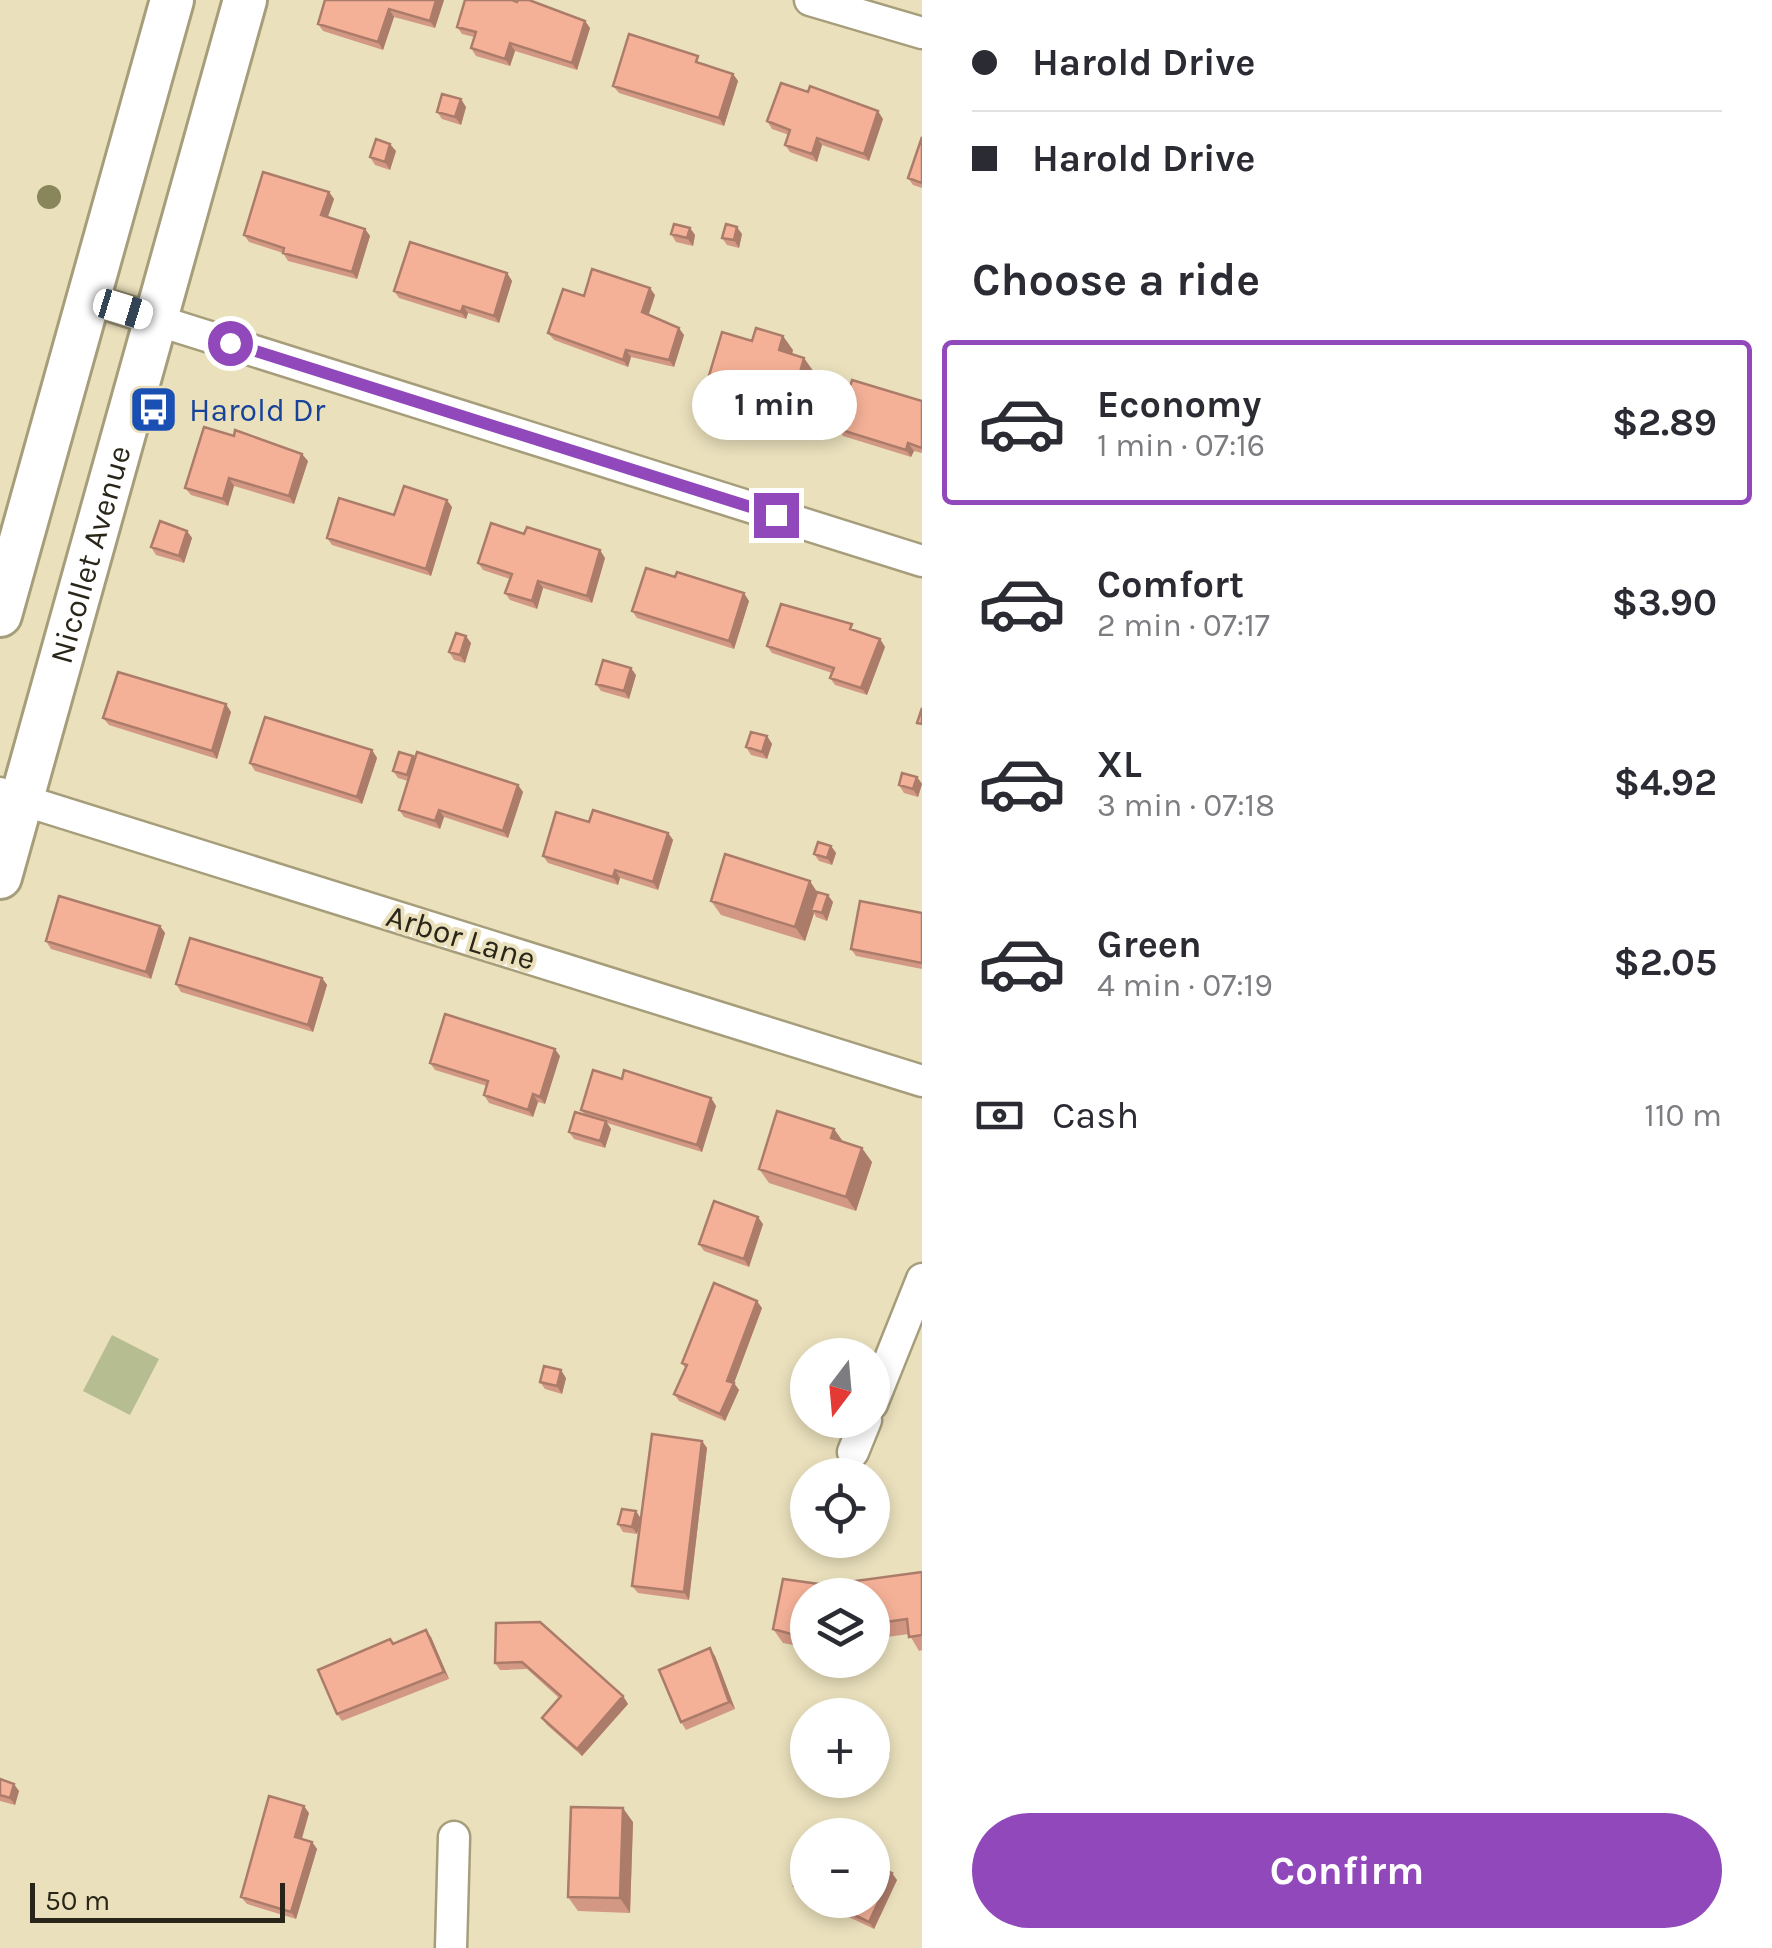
<!DOCTYPE html>
<meta charset="utf-8">
<style>
:root{--surface:#fff;--page:#f2f2f3;--text:#2b2b33;--muted:#7c7c81;--line:#e1e1e2;--accent:#9048bb}
body{margin:0;font-family:Karla,sans-serif;background:var(--page);color:var(--text);height:100vh;display:flex;flex-direction:column;font-size:38px;white-space:nowrap}
*{box-sizing:border-box;margin:0}
p{font-size:32px;color:var(--muted)}
.icon{flex:none;width:55px;height:55px;fill:none;stroke:currentColor;stroke-width:2;stroke-linecap:round;stroke-linejoin:round}
.map{position:relative;flex:1;overflow:hidden}
.drawer{display:flex;flex-direction:column;background:var(--surface);width:850px}
.drawer>*{flex:none}
.hud{display:grid;align-content:center;height:220px;padding:0 50px;background:var(--surface)}
.needle{width:65px;rotate:196deg}
.buttons{position:absolute;left:790px;top:1338px;display:grid;gap:20px}
.buttons a{display:grid;place-items:center;width:100px;height:100px;border-radius:50%;background:var(--surface);box-shadow:0 5px 15px #0003;font-size:50px}
.scale{position:absolute;left:30px;bottom:25px;width:255px;box-sizing:border-box;padding-left:10px;border:5px solid #292518;border-top:0;font-size:28px;line-height:35px;white-space:nowrap;color:#292518;-webkit-text-stroke:8px #eae0bc;paint-order:stroke}
.end{position:absolute;width:45px;height:45px;margin:-22px;border:12px solid #9048bb;background:#fff;box-shadow:0 0 0 5px #fff}
.from{border-radius:50%}
.bubble{position:absolute;height:70px;border-radius:35px;background:var(--surface);box-shadow:0 5px 15px #0003;font-size:32px;font-weight:700;line-height:70px;text-align:center}
.car{position:absolute;width:30px;height:60px;margin:-30px -15px;border-radius:12px;box-shadow:0 0 8px 2px #0007;background:linear-gradient(#fff 24%,#345 0 40%,#fff 0 76%,#345 0 86%,#fff 0)}
.hud b{display:flex;align-items:center;gap:35px;height:95px;font-size:38px}
.hud b+b{border-top:2px solid var(--line)}
.hud i{width:25px;height:25px;background:var(--text)}
ul{padding:0;list-style:none}
li{display:flex;align-items:center;gap:30px;height:165px;margin:0 20px 15px;padding:0 30px;border:5px solid transparent;border-radius:10px}
li div{flex:1}
li b{display:block;font-size:38px}
li em{font-style:normal;font-weight:700}
li.current{border-color:var(--accent)}
li>.icon{width:90px;height:90px;stroke-width:1.5}
h2{padding:0 50px;font-size:45px;line-height:120px}
.pay{display:flex;align-items:center;gap:25px;height:110px;padding:0 50px;font-size:38px}
.pay p{margin-inline-start:auto}
.cta{display:flex;gap:20px;margin-top:auto;padding:20px 50px}
.cta a{flex:1;height:115px;border-radius:60px;background:var(--accent);color:#fff;font-size:40px;font-weight:700;line-height:115px;text-align:center}
main{display:flex;flex:1;min-height:0}
.map>svg:first-child{display:block}
.green{fill:#b5bd91}
.lines{fill:none;stroke-linecap:round;stroke-linejoin:round}
.street-casing{stroke:#a69d7b;stroke-width:35}
.secondary-casing{stroke:#a69d7b;stroke-width:48}
.street{stroke:#fff;stroke-width:30}
.secondary{stroke:#fff;stroke-width:42}
.tree{fill:#88865a}
.wall{fill:#d39883}
.shaded-wall{fill:#ac7c6a}
.building{fill:#f5b198;stroke:#ac7c6a;stroke-width:2.5}
.route{stroke:#9048bb;stroke-width:12}
.labels{text-anchor:middle;stroke-width:8;stroke-linejoin:round;paint-order:stroke}
.transit-label{font-size:32px;fill:#164399;stroke:#eae0bc;text-anchor:start}
.street-label{font-size:32px;fill:#292518;stroke:#eae0bc}
</style>
<main>
<div class="map">
<svg width="922" height="1948" viewBox="0 0 922 1948">
<rect width="100%" height="100%" fill="#eae0bc"/>
<path class="green" d="M112,1335L159,1359L130,1415L83,1391Z"/>
<g class="lines">
<defs>
<path id="street" d="M810,0L922,33
M89,299L922,561
M0,793L922,1081
M872,1404L922,1279
M853,1452L866,1420
M451,1948L454,1837"/>
<g id="secondary">
<path d="M0,615L172,0"/>
<path id="s1" d="M0,877L245,0"/>
</g>
</defs>
<use href="#street" class="street-casing"/>
<use href="#secondary" class="secondary-casing"/>
<use href="#street" class="street"/>
<use href="#secondary" class="secondary"/>
</g>
<circle class="tree" cx="49" cy="197" r="12"/>
<path class="wall" d="M325,0H444L435,28L394,17L383,50L323,31L318,24Z
M585,21L590,28L577,70L515,51L510,66L476,56L471,48L474,37L462,34L457,27Z
M703,63L733,74L738,81L724,126L619,93L613,86Z
M466,107L461,125L442,119L437,112Z
M883,119L869,161L822,145L817,162L790,152L785,145L789,135L772,129L767,121Z
M922,137V188L913,185L908,178Z
M396,151L390,170L375,165L370,157Z
M329,192L334,199L328,217L365,229L370,236L357,279L288,261L283,253L249,242L244,235Z
M690,228L695,235L693,246L676,242L671,234Z
M742,234L739,248L727,245L722,238Z
M507,273L512,281L499,323L468,313L466,319L399,298L394,291Z
M655,295L648,315L684,335L674,367L631,357L628,367L554,340L548,333L584,296Z
M752,341L793,350L792,354L814,372L801,418L718,393L708,379Z
M922,401V453L914,451L911,457L843,436L838,429Z
M234,436L308,461L294,504L234,486L228,506L191,495L185,488Z
M452,507L431,576L332,545L327,538L394,515Z
M187,531L192,538L184,563L156,555L151,547Z
M605,558L592,603L543,588L537,609L510,600L505,593L510,579L483,570L478,563Z
M749,601L734,649L637,618L632,611Z
M857,632L880,639L885,647L867,695L835,685L830,678L832,673L772,653L767,646Z
M471,643L465,663L454,660L449,652Z
M636,675L629,699L601,691L596,684Z
M231,712L217,759L109,725L103,718Z
M767,736L772,744L767,759L751,755L746,747Z
M372,750L377,758L362,804L255,771L250,763Z
M415,759L518,785L523,792L508,838L444,817L440,829L404,817L399,810L408,781L398,778L393,771Z
M917,777L922,784L918,797L904,793L899,785Z
M589,822L668,833L673,840L658,890L620,878L618,885L548,863L543,856Z
M831,846L836,853L832,865L819,861L814,854Z
M817,892L833,902L827,921L816,917L814,913L805,941L721,915L711,901Z
M922,913V969L856,956L851,949Z
M160,926L165,933L151,979L51,949L46,941Z
M322,978L327,985L313,1032L181,992L176,984Z
M560,1056L545,1104L538,1102L533,1117L489,1103L484,1095L487,1086L435,1070L430,1063Z
M622,1079L711,1098L716,1106L702,1152L607,1123L611,1129L605,1148L574,1139L569,1132L585,1115L581,1110Z
M834,1129L843,1142L872,1162L856,1211L769,1183L759,1169Z
M763,1224L749,1267L704,1251L699,1244Z
M762,1308L734,1383L739,1390L725,1421L679,1401L674,1394L686,1369L682,1363Z
M566,1378L562,1394L545,1389L540,1382Z
M702,1441L707,1448L689,1600L638,1593L632,1586Z
M636,1511L641,1519L637,1534L623,1532L618,1524Z
M922,1572V1650L919,1651L909,1634L872,1639V1595H808V1648L783,1643L773,1629L783,1579L826,1585Z
M496,1623L623,1696L628,1704L582,1756L547,1725L542,1718L559,1698L527,1669L500,1670L495,1663Z
M431,1637L449,1679L342,1721L337,1714L393,1644Z
M715,1656L735,1709L686,1730L681,1722Z
M872,1740L885,1746L890,1753L884,1767L872,1762Z
M0,1779L19,1791L15,1805L0,1801Z
M309,1813L302,1839L312,1842L317,1849L296,1919L247,1904L241,1897Z
M633,1822L630,1913L578,1911L568,1897Z
M808,1859V1898L799,1894L794,1886Z
M897,1880L874,1929L813,1900H872Z"/>
<path class="shaded-wall" d="M436,0H444L435,28L430,21Z
M389,9L394,17L383,50L378,42Z
M585,21L590,28L577,70L572,63Z
M510,43L515,51L510,66L505,59Z
M733,74L738,81L724,126L719,118Z
M461,99L466,107L461,125L455,117Z
M878,111L883,119L869,161L864,154Z
M817,138L822,145L817,162L812,154Z
M390,144L396,151L390,170L385,162Z
M329,192L334,199L326,222L321,215Z
M737,227L742,234L739,248L734,240Z
M690,228L695,235L693,246L687,238Z
M365,229L370,236L357,279L352,272Z
M507,273L512,281L499,323L494,316Z
M650,288L655,295L647,320L642,312Z
M463,306L468,313L466,319L461,312Z
M679,328L684,335L674,367L669,360Z
M783,336L793,350L789,365L779,350Z
M626,350L631,357L628,367L623,360Z
M804,358L814,372L801,418L791,404Z
M908,443L914,451L911,457L906,450Z
M302,454L308,461L294,504L289,496Z
M229,478L234,486L228,506L223,499Z
M447,500L452,507L431,576L426,569Z
M187,531L192,538L184,563L179,556Z
M600,550L605,558L592,603L587,596Z
M538,581L543,588L537,609L532,601Z
M744,593L749,601L734,649L729,641Z
M466,636L471,643L465,663L460,655Z
M880,639L885,647L867,695L861,688Z
M631,668L636,675L629,699L624,691Z
M226,704L231,712L217,759L212,751Z
M767,736L772,744L767,759L762,752Z
M372,750L377,758L362,804L357,797Z
M413,756L418,764L412,782L407,775Z
M917,777L922,784L918,797L913,789Z
M518,785L523,792L508,838L503,831Z
M439,810L444,817L440,829L435,821Z
M668,833L673,840L658,890L653,882Z
M831,846L836,853L832,865L827,858Z
M615,870L620,878L618,885L613,877Z
M810,881L819,895L811,910L814,913L805,941L795,927Z
M828,895L833,902L827,921L822,913Z
M160,926L165,933L151,979L146,972Z
M322,978L327,985L313,1032L308,1025Z
M555,1049L560,1056L545,1104L540,1097Z
M533,1094L538,1102L533,1117L528,1110Z
M711,1098L716,1106L702,1152L697,1145Z
M606,1121L611,1129L605,1148L600,1141Z
M834,1129L844,1143L831,1138Z
M862,1148L872,1162L856,1211L846,1197Z
M758,1217L763,1224L749,1267L744,1259Z
M757,1301L762,1308L734,1383L739,1390L725,1421L720,1414L727,1381Z
M561,1370L566,1378L562,1394L557,1386Z
M702,1441L707,1448L689,1600L684,1592Z
M636,1511L641,1519L637,1534L632,1527Z
M426,1630L431,1637L449,1679L444,1672Z
M710,1648L715,1656L735,1709L729,1702Z
M623,1696L628,1704L582,1756L577,1749Z
M885,1746L890,1753L884,1767L879,1760Z
M14,1784L19,1791L15,1805L10,1798Z
M304,1806L309,1813L300,1844L295,1837Z
M623,1808L633,1822L630,1913L620,1898Z
M312,1842L317,1849L296,1919L291,1912Z
M892,1873L897,1880L874,1929L869,1922Z"/>
<path class="building" d="M325,0H436L430,21L389,9L378,42L318,24Z
M465,0H512L517,2L518,0H529L585,21L572,63L510,43L505,59L471,48L476,32L457,27Z
M629,34L698,56L696,62L733,74L719,118L613,86Z
M781,83L808,92L810,86L878,111L864,154L817,138L812,154L785,145L790,130L767,121Z
M442,94L461,99L455,117L437,112Z
M922,137V183L908,178Z
M376,139L390,144L385,162L370,157Z
M263,172L329,192L321,215L365,229L352,272L283,253L284,248L244,235Z
M674,224L690,228L687,238L671,234Z
M726,224L737,227L734,240L722,238Z
M410,242L507,273L494,316L463,306L461,312L394,291Z
M592,269L650,288L642,312L679,328L669,360L626,350L623,360L548,333L563,289L584,296Z
M756,328L783,336L779,350L804,358L791,404L708,379L722,332L752,341Z
M852,380L922,401V448L908,443L906,450L838,429Z
M204,427L234,436L235,430L302,454L289,496L229,478L223,499L185,488Z
M404,486L447,500L426,569L327,538L339,498L394,515Z
M160,521L187,531L179,556L151,547Z
M491,523L524,534L527,527L600,550L587,596L538,581L532,601L505,593L512,574L478,563Z
M646,568L675,577L677,572L744,593L729,641L632,611Z
M781,604L852,624L850,629L880,639L861,688L830,678L834,668L767,646Z
M456,633L466,636L460,655L449,652Z
M603,660L631,668L624,691L596,684Z
M118,672L226,704L212,751L103,718Z
M922,708V724L917,723Z
M265,717L372,750L357,797L250,763Z
M751,732L767,736L762,752L746,747Z
M399,752L413,756L407,775L393,771Z
M417,752L518,785L503,831L439,810L435,821L399,810Z
M902,773L917,777L913,789L899,785Z
M593,810L668,833L653,882L615,870L613,877L543,856L556,812L589,822Z
M818,842L831,846L827,858L814,854Z
M725,854L810,881L795,927L711,901Z
M817,892L828,895L822,913L811,910Z
M59,896L160,926L146,972L46,941Z
M860,901L922,913V963L851,949Z
M190,938L322,978L308,1025L176,984Z
M445,1014L555,1049L540,1097L533,1094L528,1110L484,1095L488,1081L430,1063Z
M593,1070L622,1079L624,1070L711,1098L697,1145L581,1110Z
M777,1111L834,1129L831,1138L862,1148L846,1197L759,1169Z
M575,1112L606,1121L600,1141L569,1132Z
M714,1201L758,1217L744,1259L699,1244Z
M714,1283L757,1301L727,1381L734,1383L720,1414L674,1394L687,1365L682,1363Z
M544,1366L561,1370L557,1386L540,1382Z
M652,1434L702,1441L684,1592L632,1586Z
M622,1509L636,1511L632,1527L618,1524Z
M922,1572V1635L909,1637L907,1619L872,1624V1595H808V1633L795,1635L773,1629L783,1579L826,1585Z
M540,1622L623,1696L577,1749L542,1718L561,1696L522,1662L495,1663L496,1623Z
M426,1630L444,1672L337,1714L318,1670L390,1639L393,1644Z
M710,1648L729,1702L681,1722L659,1670Z
M872,1740L885,1746L879,1760L872,1757Z
M0,1779L14,1784L10,1798L0,1795Z
M269,1796L304,1806L295,1837L312,1842L291,1912L241,1897Z
M571,1807L623,1808L620,1898L568,1897Z
M808,1859V1893L794,1886Z
M872,1864L892,1873L869,1922L823,1900H872Z"/>
<g class="lines">
<path class="route" d="M230,343L776,515"/>
</g>
<defs>
<symbol id="bus-square" viewBox="-11 -11 22 22"><rect x="-9" y="-9" width="18" height="18" rx="4" fill="#1a4fb4" stroke="#eae0bc"/><path d="M-5-6H5V4H4V6H2V4H-2V6H-4V4H-5ZM-3.5-4V0h7V-4ZM-3.5 1.2v1.5H-2V1.2ZM2 1.2v1.5H3.5V1.2Z" fill="#fff"/></symbol>
</defs>
<g fill-rule="evenodd">
<use href="#bus-square" x="126" y="382" width="55" height="55"/>
</g>
<g class="labels">
<g class="transit-label">
<text x="189" y="421">Harold Dr</text>
</g>
<g class="street-label">
<text dy="11" stroke="none"><textPath href="#s1" startOffset="335">Nicollet Avenue</textPath></text>
<text transform="translate(461 937) rotate(17)" y="11">Arbor Lane</text>
</g>
</g>
</svg>
<div class="buttons">
<a><svg class="needle" viewBox="-14 -14 28 28"><path d="M0-13l5 13h-10z" fill="#e53935"/><path d="M0 13l5-13h-10z" fill="#7c7c81"/></svg></a>
<a><svg class="icon" aria-label="locate" viewBox="0 0 24 24"><circle cx="12" cy="12" r="6"/><path d="M12 2v4M12 18v4M2 12h4M18 12h4"/></svg></a>
<a><svg class="icon" aria-label="layers" viewBox="0 0 24 24"><path d="M12 4l9 5-9 5-9-5zM3 14l9 5 9-5"/></svg></a>
<a>+</a>
<a>−</a>
</div>
<div class="scale">50 m</div>
<i class="end from" style="left:230px;top:343px"></i>
<i class="end" style="left:776px;top:515px"></i>
<div class="bubble" style="left:692px;top:370px;width:165px">1 min</div>
<i class="car" style="left:123px;top:309px;rotate:107deg"></i>
</div>
<section class="drawer">
<div class="hud">
<b><i class="from"></i>Harold Drive</b>
<b><i></i>Harold Drive</b>
</div>
<h2>Choose a ride</h2>
<ul>
<li class="current"><svg class="icon" aria-label="car" viewBox="0 0 24 24"><path d="M5 17H2v-5l4-1 3-4h7l3 4 3 1v5h-3M9 17h6M6 11h13"/><circle cx="7" cy="17" r="2"/><circle cx="17" cy="17" r="2"/></svg><div><b>Economy</b><p>1 min · 07:16</p></div><em>$2.89</em></li>
<li><svg class="icon" aria-label="car" viewBox="0 0 24 24"><path d="M5 17H2v-5l4-1 3-4h7l3 4 3 1v5h-3M9 17h6M6 11h13"/><circle cx="7" cy="17" r="2"/><circle cx="17" cy="17" r="2"/></svg><div><b>Comfort</b><p>2 min · 07:17</p></div><em>$3.90</em></li>
<li><svg class="icon" aria-label="car" viewBox="0 0 24 24"><path d="M5 17H2v-5l4-1 3-4h7l3 4 3 1v5h-3M9 17h6M6 11h13"/><circle cx="7" cy="17" r="2"/><circle cx="17" cy="17" r="2"/></svg><div><b>XL</b><p>3 min · 07:18</p></div><em>$4.92</em></li>
<li><svg class="icon" aria-label="car" viewBox="0 0 24 24"><path d="M5 17H2v-5l4-1 3-4h7l3 4 3 1v5h-3M9 17h6M6 11h13"/><circle cx="7" cy="17" r="2"/><circle cx="17" cy="17" r="2"/></svg><div><b>Green</b><p>4 min · 07:19</p></div><em>$2.05</em></li>
</ul>
<div class="pay"><svg class="icon" aria-label="cash" viewBox="0 0 24 24"><path d="M3 7h18v10H3z"/><circle cx="12" cy="12" r="2"/></svg>Cash<p>110 m</p></div>
<div class="cta"><a>Confirm</a></div>
</section>
</main>
